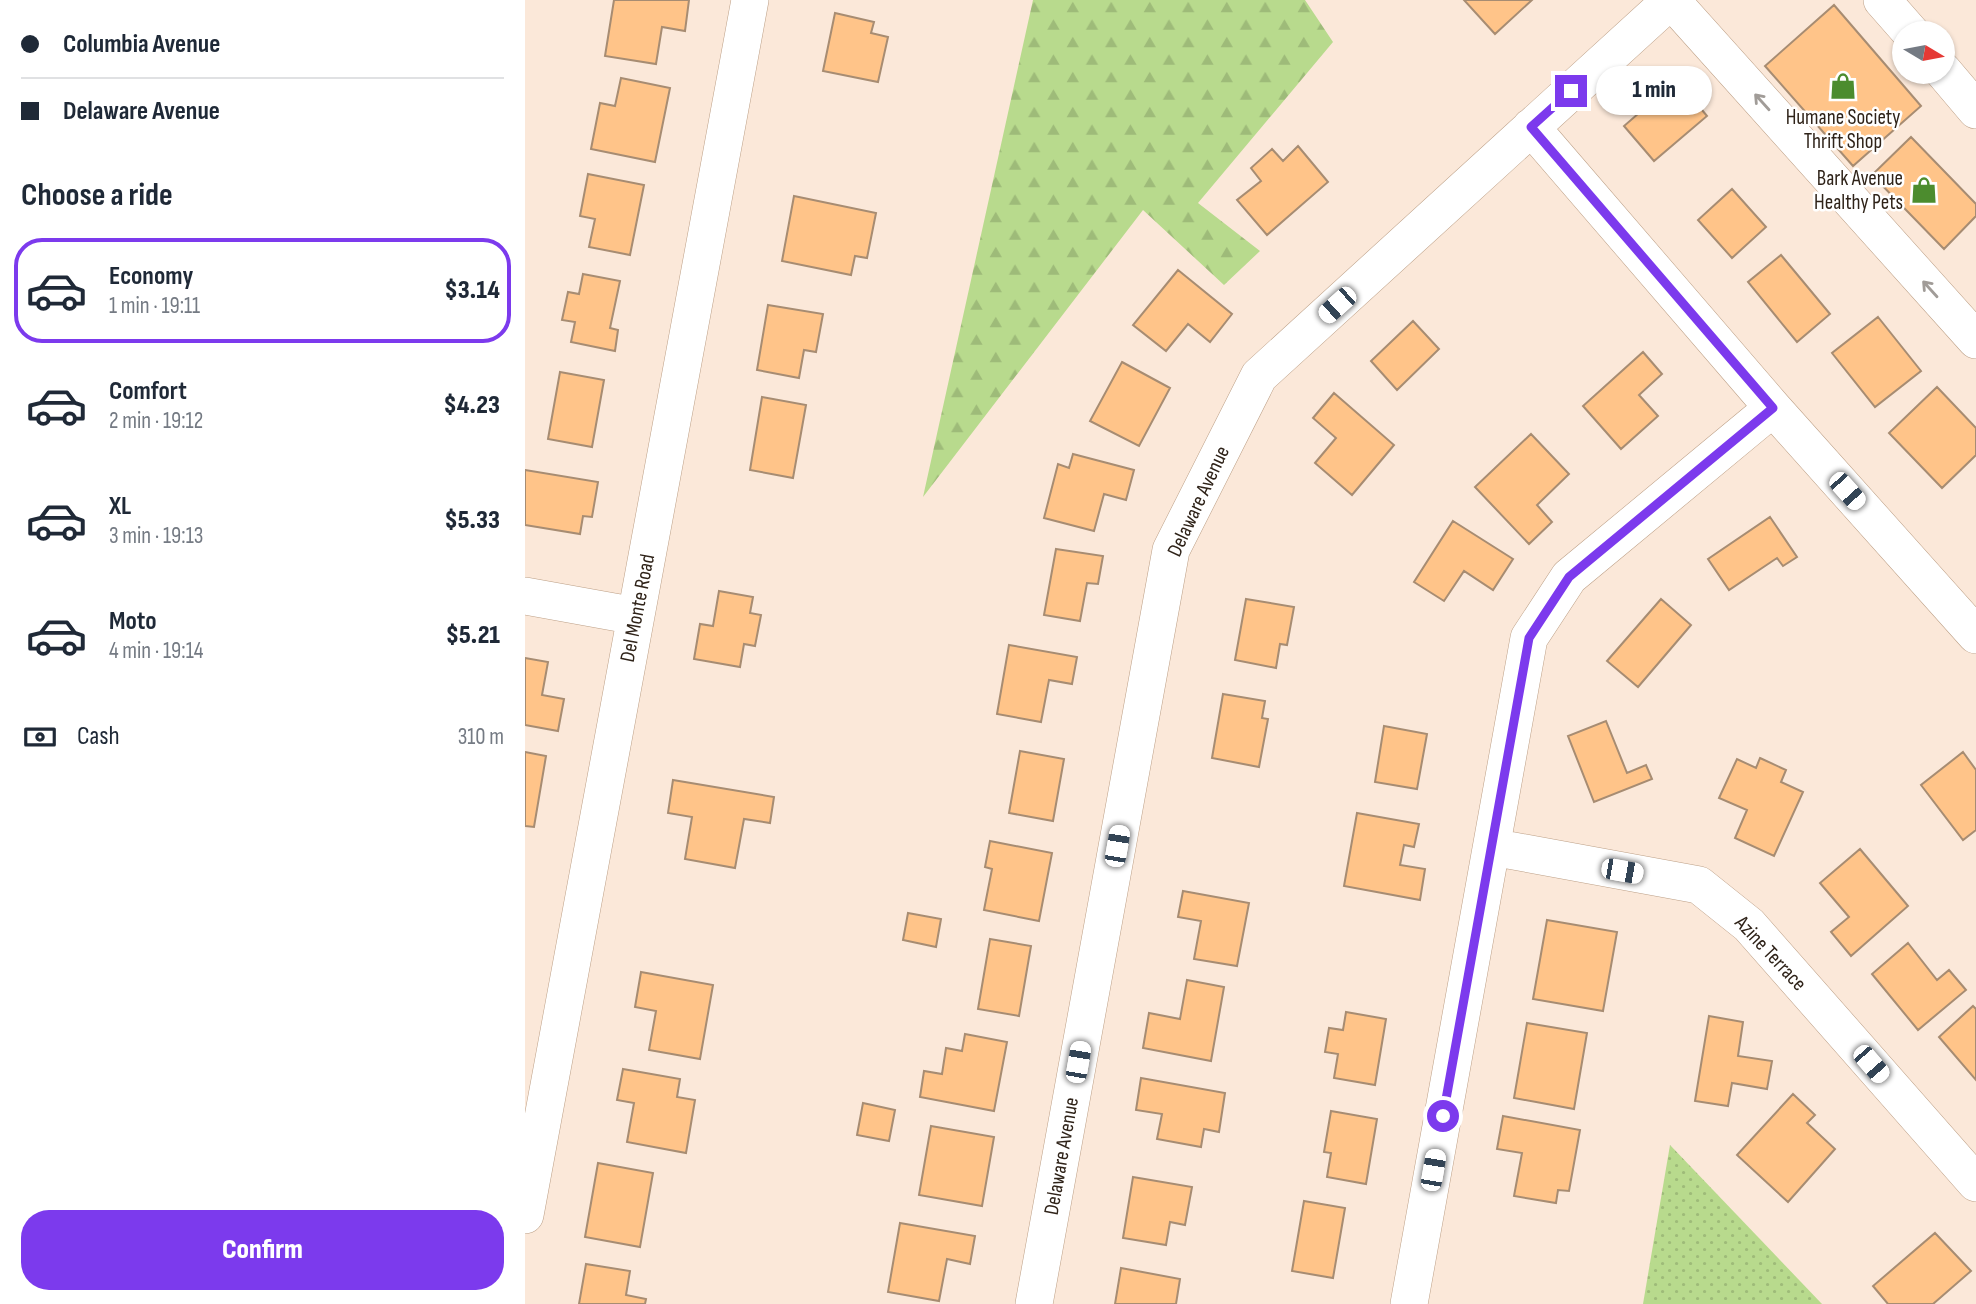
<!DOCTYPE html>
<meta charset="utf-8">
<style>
:root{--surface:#fff;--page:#f6f6f7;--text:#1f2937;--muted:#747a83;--line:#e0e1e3;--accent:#7c3aed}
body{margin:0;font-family:"Sofia Sans Condensed",sans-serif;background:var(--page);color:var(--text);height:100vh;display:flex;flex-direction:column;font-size:26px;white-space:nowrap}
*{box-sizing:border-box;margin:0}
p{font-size:23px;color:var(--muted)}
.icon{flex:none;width:38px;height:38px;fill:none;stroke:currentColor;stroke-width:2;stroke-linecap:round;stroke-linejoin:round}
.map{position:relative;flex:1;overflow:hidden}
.drawer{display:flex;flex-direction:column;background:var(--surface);width:525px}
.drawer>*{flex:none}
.hud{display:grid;align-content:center;height:154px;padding:0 21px;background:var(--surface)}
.needle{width:46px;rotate:100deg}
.fabs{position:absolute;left:1367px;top:21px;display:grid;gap:14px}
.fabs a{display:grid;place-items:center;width:63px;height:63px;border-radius:50%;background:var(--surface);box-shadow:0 2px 5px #0004;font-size:35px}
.end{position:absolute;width:32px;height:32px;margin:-16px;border:9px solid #7c3aed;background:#fff;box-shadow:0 0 0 4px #fff}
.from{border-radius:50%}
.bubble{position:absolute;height:49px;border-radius:24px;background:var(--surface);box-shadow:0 2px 5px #0004;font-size:23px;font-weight:800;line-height:49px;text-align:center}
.car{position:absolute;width:21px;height:42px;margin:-21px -10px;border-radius:9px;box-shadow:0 0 5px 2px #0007;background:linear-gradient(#fff 24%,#345 0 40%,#fff 0 76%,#345 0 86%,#fff 0)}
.hud b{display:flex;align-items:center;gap:24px;height:66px;font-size:26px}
.hud b+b{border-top:2px solid var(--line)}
.hud i{width:18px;height:18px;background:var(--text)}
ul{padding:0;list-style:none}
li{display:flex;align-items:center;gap:21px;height:105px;margin:0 14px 10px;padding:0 7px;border:4px solid transparent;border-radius:28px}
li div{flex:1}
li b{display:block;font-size:26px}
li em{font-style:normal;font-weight:800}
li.selected{border-color:var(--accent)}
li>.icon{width:63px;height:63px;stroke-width:1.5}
h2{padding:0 21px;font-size:32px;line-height:84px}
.pay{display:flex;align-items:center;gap:18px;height:77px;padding:0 21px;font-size:26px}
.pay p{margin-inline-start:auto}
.action{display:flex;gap:14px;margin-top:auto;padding:14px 21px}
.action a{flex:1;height:80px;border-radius:28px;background:var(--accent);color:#fff;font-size:28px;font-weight:800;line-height:80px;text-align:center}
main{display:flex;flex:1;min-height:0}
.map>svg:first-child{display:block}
.grass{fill:url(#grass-dots)}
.forest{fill:url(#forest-firs)}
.building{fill:#ffc489;stroke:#a78c72;stroke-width:2}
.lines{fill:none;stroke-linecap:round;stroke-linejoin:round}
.minor-casing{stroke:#bc9f86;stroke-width:38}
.minor{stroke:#fff;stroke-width:37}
.oneway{stroke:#a19c98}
.route{stroke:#7c3aed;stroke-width:9}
.labels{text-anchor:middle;stroke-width:5;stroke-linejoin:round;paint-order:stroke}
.poi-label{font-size:21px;fill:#2f2319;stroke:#fff}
.street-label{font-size:21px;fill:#2f2319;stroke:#fff}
</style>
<main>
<section class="drawer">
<div class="hud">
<b><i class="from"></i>Columbia Avenue</b>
<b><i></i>Delaware Avenue</b>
</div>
<h2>Choose a ride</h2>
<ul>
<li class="selected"><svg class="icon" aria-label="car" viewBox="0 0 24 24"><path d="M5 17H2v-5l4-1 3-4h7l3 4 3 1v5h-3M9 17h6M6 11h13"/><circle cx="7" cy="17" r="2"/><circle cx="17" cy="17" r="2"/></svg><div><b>Economy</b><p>1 min · 19:11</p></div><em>$3.14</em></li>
<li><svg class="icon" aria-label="car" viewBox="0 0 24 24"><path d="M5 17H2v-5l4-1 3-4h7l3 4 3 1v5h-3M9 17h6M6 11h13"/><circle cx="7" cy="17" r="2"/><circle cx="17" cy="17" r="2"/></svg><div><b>Comfort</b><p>2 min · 19:12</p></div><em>$4.23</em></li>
<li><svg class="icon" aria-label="car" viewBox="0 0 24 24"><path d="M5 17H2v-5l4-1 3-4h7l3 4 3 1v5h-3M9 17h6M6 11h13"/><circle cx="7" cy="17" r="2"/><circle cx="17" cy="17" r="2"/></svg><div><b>XL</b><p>3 min · 19:13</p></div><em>$5.33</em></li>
<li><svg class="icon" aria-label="car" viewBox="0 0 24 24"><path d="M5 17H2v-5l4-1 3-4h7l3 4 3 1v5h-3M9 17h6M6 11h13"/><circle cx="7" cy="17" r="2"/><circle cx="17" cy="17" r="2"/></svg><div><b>Moto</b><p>4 min · 19:14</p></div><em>$5.21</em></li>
</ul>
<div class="pay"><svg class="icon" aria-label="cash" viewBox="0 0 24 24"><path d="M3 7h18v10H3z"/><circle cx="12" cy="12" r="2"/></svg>Cash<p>310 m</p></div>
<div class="action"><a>Confirm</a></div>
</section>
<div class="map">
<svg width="1451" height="1304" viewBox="0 0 1451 1304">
<defs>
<pattern id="grass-dots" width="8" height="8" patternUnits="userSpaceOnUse" patternTransform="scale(1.75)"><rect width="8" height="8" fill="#b8da8d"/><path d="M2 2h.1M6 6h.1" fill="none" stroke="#9ebb79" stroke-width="1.8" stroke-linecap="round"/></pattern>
<pattern id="forest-firs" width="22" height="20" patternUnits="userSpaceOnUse" patternTransform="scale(1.75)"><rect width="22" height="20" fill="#b8da8d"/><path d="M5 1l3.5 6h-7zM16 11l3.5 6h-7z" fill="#9ebb79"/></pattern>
</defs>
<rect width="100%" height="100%" fill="#fbe8d9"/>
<path class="grass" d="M1145,1145L1297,1304H1118Z"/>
<path class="forest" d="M508,0H780L808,42L673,203L735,251L699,285L618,210L398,497Z"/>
<path class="building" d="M89,0H164L160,31L137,27L131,64L80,56Z
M939,0H1007L970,34Z
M1309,5L1396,106L1328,166L1240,66Z
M310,13L349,22L346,33L363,37L353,82L298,71Z
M96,78L145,88L130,162L66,149L75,103L90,106Z
M1152,80L1182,116L1129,161L1099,126Z
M1386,137L1451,204V216L1419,249L1347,175Z
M773,146L803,182L742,235L712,200L736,181L726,168L747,149L758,161Z
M63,174L119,185L105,255L64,247L70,219L55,216Z
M1207,189L1241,227L1207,258L1173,220Z
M269,196L351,213L342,258L330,256L326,275L257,261Z
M1256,255L1305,314L1272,342L1223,282Z
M653,270L707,314L685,342L663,324L641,351L608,325Z
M58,274L95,281L85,328L93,330L90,351L46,342L50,322L37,320L43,292L54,294Z
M243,305L298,314L291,352L279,350L274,378L232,370Z
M1353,317L1396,371L1350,407L1307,353Z
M888,321L914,349L872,390L846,361Z
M1118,352L1137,374L1114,395L1133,416L1096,449L1058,406Z
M597,362L645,388L614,446L565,421Z
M35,372L79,380L67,447L23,439Z
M1412,387L1451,428V455L1417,488L1364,433Z
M809,393L869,445L827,495L790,463L811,438L788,418Z
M237,397L281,405L268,478L225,470Z
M1006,434L1044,474L1012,505L1027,522L1004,544L950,487Z
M548,454L609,470L601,500L579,494L569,531L519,518L533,464L544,468Z
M0,470L73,482L67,517L58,516L55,534L0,525Z
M1245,517L1272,557L1258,566L1252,558L1204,590L1183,559Z
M928,521L988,559L968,590L939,571L919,601L889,582Z
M531,549L578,556L573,584L562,583L555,621L519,615Z
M194,591L228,597L225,613L236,615L230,646L219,644L215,667L169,659L175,624L188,626Z
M721,599L769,607L762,645L755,644L751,668L710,660Z
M1136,599L1166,625L1113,687L1082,661Z
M484,645L552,657L547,684L524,680L516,722L472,714Z
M0,658L23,662L17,695L39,699L33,731L0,725Z
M698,694L740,701L737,718L743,719L734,767L687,758Z
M1081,721L1102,773L1121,765L1127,779L1069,802L1043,736Z
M859,726L902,734L892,789L850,782Z
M495,751L539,759L528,821L484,813Z
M0,752L21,756L9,827L0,826Z
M1438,752L1451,770V830L1438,840L1396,785Z
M1235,758L1261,770L1256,782L1278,792L1249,856L1210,838L1222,810L1194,798L1212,759L1231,768Z
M148,780L249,797L245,823L219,819L210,868L160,859L167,817L143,813Z
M832,813L894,824L889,847L879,845L875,865L900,869L895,900L819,886Z
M465,841L527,853L514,921L459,910L467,869L460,867Z
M1335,849L1383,906L1326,956L1306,932L1324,917L1295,883Z
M658,891L724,903L712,966L669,959L676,921L653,917Z
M383,913L416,919L411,947L378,940Z
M1022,920L1092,932L1078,1011L1008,999Z
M465,939L506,946L494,1016L453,1009Z
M1383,943L1412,980L1424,970L1441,990L1393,1030L1347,974Z
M116,972L188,985L175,1059L124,1050L131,1011L110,1007Z
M662,980L699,987L686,1061L618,1048L624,1013L655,1019Z
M1448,1006L1451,1009V1080L1414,1037Z
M821,1012L861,1019L850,1085L809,1078L813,1054L800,1052L804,1028L818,1030Z
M1184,1016L1218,1022L1213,1056L1247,1061L1242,1089L1207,1083L1203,1106L1170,1101Z
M1002,1023L1062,1033L1049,1109L989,1098Z
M440,1034L482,1042L469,1111L395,1097L399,1071L417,1074L421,1048L437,1051Z
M98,1069L155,1079L152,1097L170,1100L161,1153L102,1142L109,1103L92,1100Z
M616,1078L700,1093L694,1132L679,1129L676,1147L632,1139L637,1114L611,1110Z
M1268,1094L1290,1115L1282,1123L1310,1149L1263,1202L1212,1155Z
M338,1103L370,1110L364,1141L332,1135Z
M806,1111L852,1119L841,1184L802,1177L806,1153L799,1152Z
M978,1116L1055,1130L1044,1191L1033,1190L1031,1203L989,1196L997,1153L972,1149Z
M406,1126L469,1137L457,1206L394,1195Z
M73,1163L128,1173L115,1247L60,1237Z
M608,1177L667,1187L660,1225L645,1222L641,1245L598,1238Z
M779,1201L820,1208L808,1278L767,1271Z
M375,1223L450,1236L445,1264L422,1259L414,1301L363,1292Z
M1410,1233L1446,1271L1408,1304H1363L1348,1286Z
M61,1264L105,1271L101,1295L121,1299L120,1304H54Z
M596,1268L655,1279L651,1304H590Z"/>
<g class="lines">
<defs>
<path id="minor" d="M1146,0L1451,340
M1357,0L1386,33
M1418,71L1451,110
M1006,127L1248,408L1451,635
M0,596L111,616
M967,847L1174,885L1224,925L1451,1183
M0,1215L225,0
M509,1304L646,550L734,376L1146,0
M884,1304L1004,638L1044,577L1248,408"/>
</defs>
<use href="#minor" class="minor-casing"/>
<use href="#minor" class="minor"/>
</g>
<defs><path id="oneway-shaft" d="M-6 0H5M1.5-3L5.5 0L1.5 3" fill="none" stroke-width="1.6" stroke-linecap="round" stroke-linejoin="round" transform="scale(1.75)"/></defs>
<g class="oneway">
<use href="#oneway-shaft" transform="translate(1237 102) rotate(-132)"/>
<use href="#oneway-shaft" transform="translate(1405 289) rotate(-132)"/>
</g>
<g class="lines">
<path class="route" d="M918,1116L1004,638L1044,577L1248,408L1006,127L1046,91"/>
</g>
<defs>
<symbol id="shop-bare" viewBox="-9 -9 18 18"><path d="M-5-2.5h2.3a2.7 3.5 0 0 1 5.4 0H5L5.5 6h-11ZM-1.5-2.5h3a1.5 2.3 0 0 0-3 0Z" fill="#4c8c2e" stroke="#fff" stroke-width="2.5" paint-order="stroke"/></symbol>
</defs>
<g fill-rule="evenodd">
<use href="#shop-bare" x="1299" y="67" width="38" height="38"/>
<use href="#shop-bare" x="1380" y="171" width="38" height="38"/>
</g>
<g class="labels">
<g class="poi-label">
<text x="1318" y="124">Humane Society<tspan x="1318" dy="24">Thrift Shop</tspan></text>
<text x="1378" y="185" text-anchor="end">Bark Avenue<tspan x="1378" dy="24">Healthy Pets</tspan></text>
</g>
<g class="street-label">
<text transform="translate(673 501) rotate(-65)" y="7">Delaware Avenue</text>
<text transform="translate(112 608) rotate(-79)" y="7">Del Monte Road</text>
<text transform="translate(1246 953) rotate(47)" y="7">Azine Terrace</text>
<text transform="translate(536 1156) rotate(-80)" y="7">Delaware Avenue</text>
</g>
</g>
</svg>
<div class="fabs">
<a><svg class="needle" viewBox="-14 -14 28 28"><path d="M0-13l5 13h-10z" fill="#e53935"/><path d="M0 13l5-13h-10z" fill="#747a83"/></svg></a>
</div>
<i class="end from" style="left:918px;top:1116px"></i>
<i class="end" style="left:1046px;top:91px"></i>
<div class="bubble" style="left:1071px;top:66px;width:116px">1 min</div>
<i class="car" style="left:812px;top:305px;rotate:228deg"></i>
<i class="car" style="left:1322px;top:491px;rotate:138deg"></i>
<i class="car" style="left:592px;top:846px;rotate:10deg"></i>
<i class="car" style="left:1097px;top:871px;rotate:100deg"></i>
<i class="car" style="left:553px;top:1062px;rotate:10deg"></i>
<i class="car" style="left:1346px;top:1064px;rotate:139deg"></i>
<i class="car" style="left:908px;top:1170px;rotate:10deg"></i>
</div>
</main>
